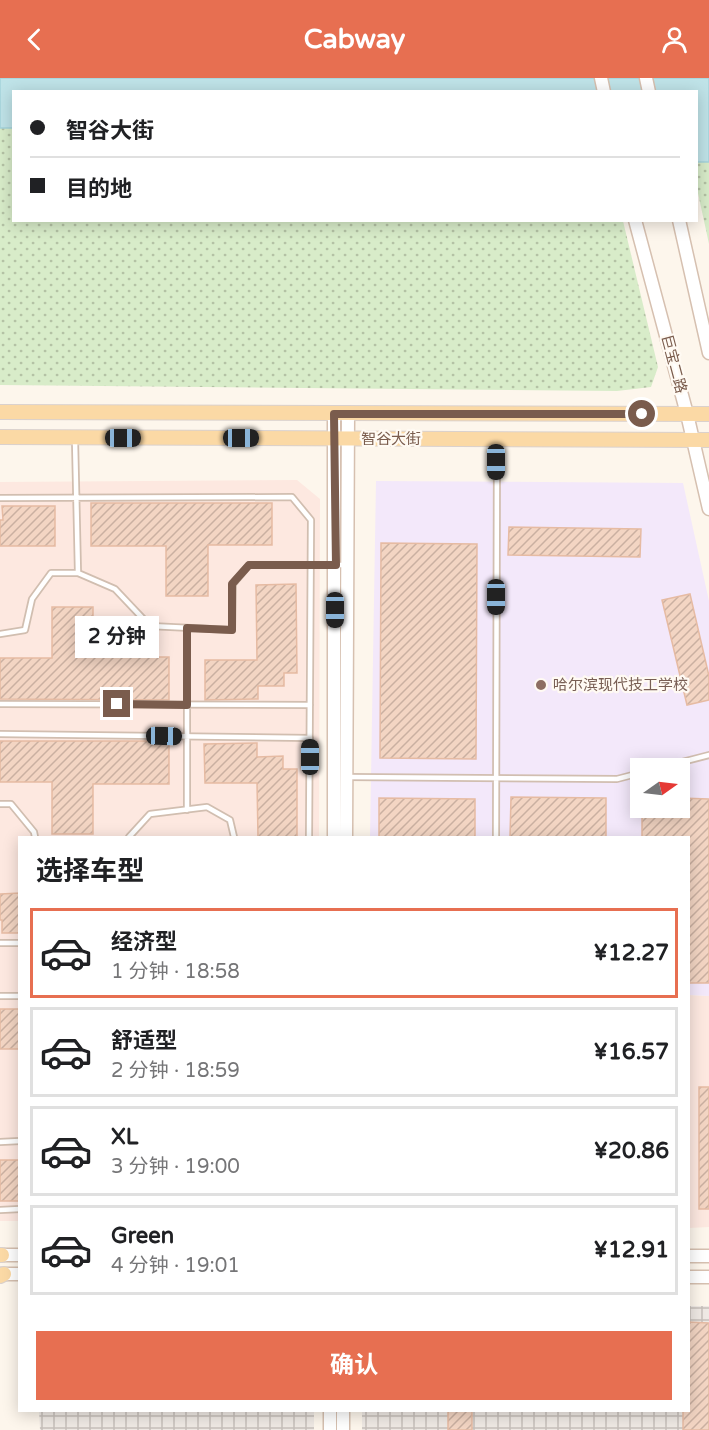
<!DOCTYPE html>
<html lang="zh">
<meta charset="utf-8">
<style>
:root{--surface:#fff;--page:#f6f6f6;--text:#202124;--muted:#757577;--line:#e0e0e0;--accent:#e76f51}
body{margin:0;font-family:"Varela Round","Noto Sans SC",sans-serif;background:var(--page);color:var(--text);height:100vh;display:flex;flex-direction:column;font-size:22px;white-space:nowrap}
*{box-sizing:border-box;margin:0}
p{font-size:20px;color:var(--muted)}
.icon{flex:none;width:33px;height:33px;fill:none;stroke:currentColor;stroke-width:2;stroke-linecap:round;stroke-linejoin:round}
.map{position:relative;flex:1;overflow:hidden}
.side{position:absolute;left:18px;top:758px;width:672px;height:576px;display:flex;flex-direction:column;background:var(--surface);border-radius:0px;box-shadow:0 3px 15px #0003}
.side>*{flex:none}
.top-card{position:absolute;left:12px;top:12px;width:686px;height:132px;border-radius:0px;box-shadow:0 3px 15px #0003;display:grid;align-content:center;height:132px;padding:0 18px;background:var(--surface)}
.needle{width:39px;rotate:76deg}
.fabs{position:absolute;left:630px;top:680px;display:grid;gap:12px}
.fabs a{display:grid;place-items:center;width:60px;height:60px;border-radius:0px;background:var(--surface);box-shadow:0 3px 15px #0003;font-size:30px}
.end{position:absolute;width:27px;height:27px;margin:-14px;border:8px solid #7a5c4d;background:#fff;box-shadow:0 0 0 3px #fff}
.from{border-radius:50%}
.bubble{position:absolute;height:42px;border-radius:0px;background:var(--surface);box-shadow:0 3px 15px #0003;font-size:20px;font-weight:700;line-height:42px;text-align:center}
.car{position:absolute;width:18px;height:36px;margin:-18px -9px;border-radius:8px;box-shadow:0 0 4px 2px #0007;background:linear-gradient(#222 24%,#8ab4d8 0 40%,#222 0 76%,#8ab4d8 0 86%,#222 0)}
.top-card b{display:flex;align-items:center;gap:21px;height:57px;font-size:22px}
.top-card b+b{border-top:2px solid var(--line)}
.top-card i{width:15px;height:15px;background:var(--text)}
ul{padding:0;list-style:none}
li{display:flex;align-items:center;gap:18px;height:90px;margin:0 12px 9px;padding:0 6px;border:3px solid var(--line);border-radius:0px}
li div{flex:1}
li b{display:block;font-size:22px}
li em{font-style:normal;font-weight:700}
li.active{border-color:var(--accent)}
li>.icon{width:54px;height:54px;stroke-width:1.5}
h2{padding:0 18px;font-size:27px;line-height:72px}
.button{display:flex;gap:12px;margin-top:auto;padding:12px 18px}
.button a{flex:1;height:69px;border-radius:0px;background:var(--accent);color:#fff;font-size:24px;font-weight:700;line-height:69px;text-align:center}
header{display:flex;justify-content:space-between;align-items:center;height:78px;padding:0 18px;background:var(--accent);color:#fff;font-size:27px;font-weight:700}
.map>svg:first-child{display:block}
.commercial{fill:#fde8e0}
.industrial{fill:url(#industrial-grid)}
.education{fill:#f3e8fa;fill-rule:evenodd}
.grass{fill:url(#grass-dots)}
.water{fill:#bfe3e8;stroke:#a5d3da;stroke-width:1.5}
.building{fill:url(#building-hatch);stroke:#e6bba3;stroke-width:1.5}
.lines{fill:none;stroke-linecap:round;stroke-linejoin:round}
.lane-casing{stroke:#d1beb0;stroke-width:8}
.secondary-casing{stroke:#d6c0b0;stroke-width:15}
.primary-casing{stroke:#dad1cd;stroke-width:16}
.lane{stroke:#fff;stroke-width:4.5}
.secondary{stroke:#fff;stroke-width:12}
.primary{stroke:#fbd9a5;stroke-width:14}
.route{stroke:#7a5c4d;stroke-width:8}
.education-dot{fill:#8d6e63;stroke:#fffaf3;stroke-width:2}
.labels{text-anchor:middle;stroke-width:4.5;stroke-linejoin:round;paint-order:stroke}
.street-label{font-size:15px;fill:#7a5c4d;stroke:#fffaf3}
.education-label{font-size:15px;fill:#785e54;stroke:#fffaf3;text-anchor:start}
</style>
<header><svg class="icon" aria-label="back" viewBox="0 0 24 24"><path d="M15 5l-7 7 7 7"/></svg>Cabway<svg class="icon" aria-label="person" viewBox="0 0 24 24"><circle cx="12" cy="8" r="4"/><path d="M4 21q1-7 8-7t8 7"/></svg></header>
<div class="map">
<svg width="709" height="1352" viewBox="0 0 709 1352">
<defs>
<pattern id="industrial-grid" width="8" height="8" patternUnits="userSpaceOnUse" patternTransform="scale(1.5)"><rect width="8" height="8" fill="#efe9e4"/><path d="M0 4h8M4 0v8" fill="none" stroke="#c7c0bb"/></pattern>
<pattern id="grass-dots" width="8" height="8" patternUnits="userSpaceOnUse" patternTransform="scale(1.5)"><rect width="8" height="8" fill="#d8ecc9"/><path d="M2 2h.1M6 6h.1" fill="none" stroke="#b4c2a5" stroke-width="1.8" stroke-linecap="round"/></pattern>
<pattern id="building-hatch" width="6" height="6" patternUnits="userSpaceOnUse" patternTransform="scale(1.5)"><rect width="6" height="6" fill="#f3d5c3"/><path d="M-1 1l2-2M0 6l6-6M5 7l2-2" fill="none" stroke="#cab0a1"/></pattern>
</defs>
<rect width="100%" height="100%" fill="#fdf6ec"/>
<path class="commercial" d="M297,402L320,421L319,759H20L19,1143H0V404Z
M688,917L709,918V1149L689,1150Z"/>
<path class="industrial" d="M689,1228H709V1352H362V1332H688Z
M39,1332H314V1352H40Z"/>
<path class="education" d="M376,403L683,405L709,523V918L689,917L688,759H370ZM640,690H680V729H640Z"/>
<path class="grass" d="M0,50H13L14,142L623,143L658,289L651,309L617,313L0,307Z
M696,84H709V166L696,106Z"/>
<path class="water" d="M0,0H709V84H696V14H14L13,50H0Z"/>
<path class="building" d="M91,425H272V467H208V518H166V468H91Z
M2,428H55V468H0V442H3Z
M509,449L641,451L640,479L508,477Z
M381,465L477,466L476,681L380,680Z
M296,506L297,595H284V608H258V621L205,622V582H257L256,507Z
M690,516L709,598V622L687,627L662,522Z
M52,529H93V579H169V622L0,621V580H52Z
M0,663H169V706H93V756H52V704H0Z
M257,665V679L283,678V691H297V759H258L257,705H205L204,666Z
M511,719L606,720V759H510Z
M379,720L475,721V759H379Z
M680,720L709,721V905H688V759H642V729H680Z
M20,815V855H2V842H0V816Z
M0,931H20V971H0Z
M699,1009H709V1131H699Z
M0,1082H20V1123H0Z
M688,1244L709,1245V1352H683V1332H688Z
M448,1332H472V1352H448Z"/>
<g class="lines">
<defs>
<path id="lane" d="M75,362L78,495
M0,420L292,419L311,442L309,759
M187,550V732
M0,556L25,552L32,521L51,495H78L115,511L150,548L232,552L233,506L249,487H347
M0,626L310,627
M0,656L310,660
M659,690L709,677
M347,699L617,701L640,695
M0,726H11L34,754L35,759
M129,759L150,736L207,729L230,742L234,759
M496,759L497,364
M0,865H20
M0,918H20
M0,1064L20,1063
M0,1132L20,1131"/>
<path id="secondary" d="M601,0L604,14
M646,0L649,14
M635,142L687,336L709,431
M679,142L709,275
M334,759V336
M346,759L348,336
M0,1177H20
M688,1178H709
M0,1196H20
M688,1199H709
M330,1332V1352
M343,1352V1332"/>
<path id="primary" d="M0,334L709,336
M0,359L709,362
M0,1177H2
M0,1198L4,1196"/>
</defs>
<use href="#lane" class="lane-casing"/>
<use href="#secondary" class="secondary-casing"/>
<use href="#primary" class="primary-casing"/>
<use href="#lane" class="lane"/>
<use href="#secondary" class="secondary"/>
<use href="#primary" class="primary"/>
</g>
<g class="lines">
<path class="route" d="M117,626L187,627V550L232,552V506L249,487H336L334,336H642"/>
</g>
<circle class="education-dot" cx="541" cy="607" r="6"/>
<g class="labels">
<g class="street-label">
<text transform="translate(674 286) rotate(75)" y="5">巨宝二路</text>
<text x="391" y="366">智谷大街</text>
</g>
<g class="education-label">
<text x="553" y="612">哈尔滨现代技工学校</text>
</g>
</g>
</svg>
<div class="fabs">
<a><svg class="needle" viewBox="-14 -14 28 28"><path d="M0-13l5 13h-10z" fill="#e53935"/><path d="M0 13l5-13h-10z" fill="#757577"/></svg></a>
</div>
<i class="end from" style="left:642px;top:336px"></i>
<i class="end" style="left:117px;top:626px"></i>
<div class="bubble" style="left:75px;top:538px;width:84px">2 分钟</div>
<i class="car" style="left:123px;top:360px;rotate:90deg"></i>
<i class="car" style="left:241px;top:360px;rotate:90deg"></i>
<i class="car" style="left:496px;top:384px;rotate:180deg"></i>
<i class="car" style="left:496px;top:519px;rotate:180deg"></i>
<i class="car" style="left:335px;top:532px;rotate:180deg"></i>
<i class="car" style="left:164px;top:658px;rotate:91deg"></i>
<i class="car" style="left:310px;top:679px;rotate:0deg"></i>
<div class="top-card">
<b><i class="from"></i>智谷大街</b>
<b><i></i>目的地</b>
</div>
<section class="side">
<h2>选择车型</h2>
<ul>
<li class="active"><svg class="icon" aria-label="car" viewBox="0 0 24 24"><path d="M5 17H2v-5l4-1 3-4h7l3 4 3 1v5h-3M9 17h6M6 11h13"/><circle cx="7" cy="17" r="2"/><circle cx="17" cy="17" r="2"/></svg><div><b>经济型</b><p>1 分钟 · 18:58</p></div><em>¥12.27</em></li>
<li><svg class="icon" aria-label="car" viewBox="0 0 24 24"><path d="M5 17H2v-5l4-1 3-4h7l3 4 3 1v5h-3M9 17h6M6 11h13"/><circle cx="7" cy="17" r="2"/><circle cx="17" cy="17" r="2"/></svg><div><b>舒适型</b><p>2 分钟 · 18:59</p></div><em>¥16.57</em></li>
<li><svg class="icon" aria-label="car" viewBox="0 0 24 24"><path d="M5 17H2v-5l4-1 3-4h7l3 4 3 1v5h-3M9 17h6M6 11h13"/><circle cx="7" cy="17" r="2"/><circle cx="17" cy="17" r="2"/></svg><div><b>XL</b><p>3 分钟 · 19:00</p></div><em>¥20.86</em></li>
<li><svg class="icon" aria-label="car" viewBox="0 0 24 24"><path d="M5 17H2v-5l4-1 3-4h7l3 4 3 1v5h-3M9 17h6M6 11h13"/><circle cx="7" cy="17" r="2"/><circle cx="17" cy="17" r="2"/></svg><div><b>Green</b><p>4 分钟 · 19:01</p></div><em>¥12.91</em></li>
</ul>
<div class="button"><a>确认</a></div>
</section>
</div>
